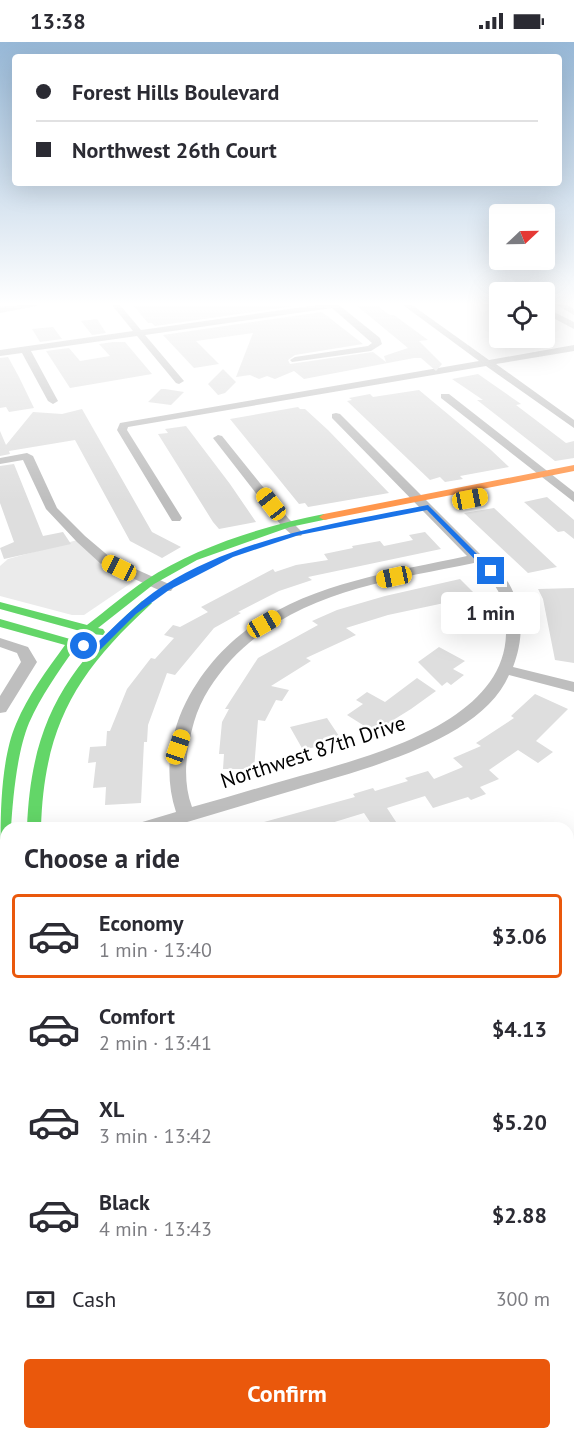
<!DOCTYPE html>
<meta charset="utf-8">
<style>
:root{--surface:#fff;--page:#f7f7f7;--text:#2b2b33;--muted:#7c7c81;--line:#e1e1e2;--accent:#ea580c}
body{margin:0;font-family:"PT Sans",sans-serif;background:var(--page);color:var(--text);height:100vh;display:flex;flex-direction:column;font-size:22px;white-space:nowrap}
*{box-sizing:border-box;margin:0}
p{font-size:20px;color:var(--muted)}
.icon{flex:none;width:33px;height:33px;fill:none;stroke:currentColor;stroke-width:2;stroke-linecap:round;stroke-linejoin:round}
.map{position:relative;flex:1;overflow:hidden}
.sheet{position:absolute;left:0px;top:780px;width:574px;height:618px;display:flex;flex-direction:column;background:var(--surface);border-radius:18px 18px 0 0;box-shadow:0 6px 24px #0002}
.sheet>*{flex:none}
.guide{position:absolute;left:12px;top:12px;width:550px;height:132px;border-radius:6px;box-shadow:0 6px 24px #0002;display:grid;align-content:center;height:132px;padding:0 24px;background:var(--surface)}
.needle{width:39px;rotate:68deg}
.buttons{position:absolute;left:489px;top:162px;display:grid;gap:12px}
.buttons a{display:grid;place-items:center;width:66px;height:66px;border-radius:6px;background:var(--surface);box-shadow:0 6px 24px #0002;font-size:30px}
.end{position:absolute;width:27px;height:27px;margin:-14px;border:8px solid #1a73e8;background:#fff;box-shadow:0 0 0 3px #fff}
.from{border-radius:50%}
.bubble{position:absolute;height:42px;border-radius:6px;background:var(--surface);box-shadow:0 6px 24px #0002;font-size:20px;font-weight:700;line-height:42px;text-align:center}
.car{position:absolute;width:18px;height:36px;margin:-18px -9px;border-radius:8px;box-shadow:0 0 4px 2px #0007;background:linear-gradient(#f5c518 24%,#345 0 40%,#f5c518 0 76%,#345 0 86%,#f5c518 0)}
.guide b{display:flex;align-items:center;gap:21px;height:57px;font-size:22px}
.guide b+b{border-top:2px solid var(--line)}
.guide i{width:15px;height:15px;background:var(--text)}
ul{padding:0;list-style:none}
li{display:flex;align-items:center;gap:18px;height:84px;margin:0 12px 9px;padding:0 12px;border:3px solid transparent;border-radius:6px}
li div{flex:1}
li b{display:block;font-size:22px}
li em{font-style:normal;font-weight:700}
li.selected{border-color:var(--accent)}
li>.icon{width:54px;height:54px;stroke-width:1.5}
h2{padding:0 24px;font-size:27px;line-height:72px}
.pay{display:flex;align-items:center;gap:15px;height:66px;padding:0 24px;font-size:22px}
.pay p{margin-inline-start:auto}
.action{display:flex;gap:12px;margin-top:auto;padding:12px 24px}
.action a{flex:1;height:69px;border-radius:6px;background:var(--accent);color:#fff;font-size:24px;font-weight:700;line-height:69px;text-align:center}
.status{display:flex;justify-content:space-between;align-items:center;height:42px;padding:0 30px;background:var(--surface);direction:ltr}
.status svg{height:16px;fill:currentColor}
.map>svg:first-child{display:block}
.green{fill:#ebebeb}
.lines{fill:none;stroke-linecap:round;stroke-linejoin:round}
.canal{fill:#bdbdbd;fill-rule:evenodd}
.building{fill:#dedede}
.street{fill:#bebebe;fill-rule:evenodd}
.fast{fill:#63d668;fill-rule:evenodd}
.slow{fill:#ff974d;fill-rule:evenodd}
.route{fill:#1a73e8}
.labels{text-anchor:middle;stroke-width:5;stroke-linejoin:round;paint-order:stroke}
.street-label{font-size:21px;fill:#000;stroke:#fff}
</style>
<div class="status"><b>13:38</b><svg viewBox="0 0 49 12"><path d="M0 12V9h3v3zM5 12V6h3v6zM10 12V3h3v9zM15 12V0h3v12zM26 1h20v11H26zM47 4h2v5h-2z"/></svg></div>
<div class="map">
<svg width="574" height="1398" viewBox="0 0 574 1398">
<rect width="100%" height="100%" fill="#fff"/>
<path class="green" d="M81,497L140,535L84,573H72L0,554V524L8,517Z"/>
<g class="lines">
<path class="canal" d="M403,263H412L489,318L574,303V309L496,322L574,378V386L486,324L128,385L127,388L182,476L180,479H172L117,388L120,381L479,319Z
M574,1202V1228L568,1230V1204Z"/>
</g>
<path class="building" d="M133,263H302L155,284L152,281H148Z
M356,263H376L390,273H394L428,298L419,299L442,322L436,329L421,316H414L304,337L294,329L275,337L267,334L259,337L250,333L236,335L253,291L196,299L219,322L194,326L163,293L322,270L363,302L295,313L288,318L290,322L373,310L386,320L384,314L408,306Z
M97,277L106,291L92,293L81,279Z
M53,285L62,297L40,300L32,287Z
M113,300H125L152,332L70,346L46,309L69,306L80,319L110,314L99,302Z
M8,315L19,335L34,366L9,370L6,365L0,366V316Z
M223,327L236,340L225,351L218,353L208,342Z
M478,332L521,362L516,363L566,401L574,399V416L555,419L477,358H483L452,337Z
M161,347H165L184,350L171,363L148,360Z
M419,348L491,408L509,425L460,434L463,437L445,440L440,435L430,438L347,359L352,358L349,356L370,352L373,355Z
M298,365L300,367H305L328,388L389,451L308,465L305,461L299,462L230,377Z
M82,367L152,490L181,505L162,516L130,499L75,398L9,409L10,412L0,414V389L6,403L33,370L62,372Z
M186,384L230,442L256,480L219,487L213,480L158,392L168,391L165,387Z
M14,422L43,494L63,490L71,502L4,517L0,506L14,500L0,461V424Z
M547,455L574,478V497L564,489L558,490L524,460Z
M494,466L557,525L528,531L464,471Z
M425,490L441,507L308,535L312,538L279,549L238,570L241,571L214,586L175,633L167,631L148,683L147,700H144L141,761L105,763L106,745L93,746L96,720L88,721L90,705L106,704L107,689H110L127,647L151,616L155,617L174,596L164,593L173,583L180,585L208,570L201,565L273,527L275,530L296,523L328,518L324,512L353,506L352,504L380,499L384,504L413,498L409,493Z
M460,537L477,554L388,573L346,586L356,593L306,616L311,619L271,644L289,648L282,659L276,658L265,679L258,678L254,727H223L224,712H219L222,680L229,667H225L258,616L318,583L312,579L337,568L385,554Z
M574,546V621L555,618L543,557L538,547Z
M439,605L465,619L453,627L464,633L451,643L447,640L442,644L418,620Z
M417,636L436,649L411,667L374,690L347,673L363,662L356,658L367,650L385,660Z
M535,652L568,667L536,699L553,710L538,721L518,708L489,728L499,737L480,745L486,752L471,758L468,755L433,766L425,754L387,766L400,786H374L364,771L328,782L331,786H254L253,783L355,755L353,752L373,746L375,749L408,739L405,736L428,729L434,737L463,725L453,716L481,704L476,701L514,676L511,674Z
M327,676L339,694L321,699L323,703L303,708L290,685Z"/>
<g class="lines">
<path class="street" d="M20,263H41L0,271V265Z
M112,263H120L141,288L317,263H339L380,296L382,302L371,309L292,320L290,318L295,315L368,304L372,301L332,266L145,293L184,339L179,342L176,341L137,294L31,309L58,359L53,362L48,359L22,311L0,314V308L133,289Z
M557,263H567L574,267V273Z
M544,265L574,280V287L544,271Z
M441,352H449L574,450V460L441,356Z
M336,371L340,372L508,540C524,566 524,597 513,625L574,640V650L509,633C481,699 360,728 298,747C254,760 211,773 167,786H136L139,781L176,770C164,734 169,694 186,660C243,550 360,537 467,514L332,376V372ZM474,521C500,547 506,554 506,592C504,683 363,716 293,736C260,745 226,756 192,765C182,738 186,708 194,680C201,656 215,636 231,618C295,550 387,539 474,521Z
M218,393L222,394L288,476L303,491L301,494H293L280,482L213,396Z
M27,411L33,414L57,466L85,494L111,516L171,543L173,546L171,549H161L101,522L77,500L46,467L23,418L0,422V416Z
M0,596L28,605L37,620L6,670L0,671V654L21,620L17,611L0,605Z
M6,822V836L0,837V823Z
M574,858V874L568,876V860Z
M568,997L574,999V1026L568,1024Z
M6,1041V1063L0,1065V1043Z"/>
<path class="fast" d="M324,472L329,475L328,477L290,485L197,518L154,542L98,586L103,587L105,590L103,593L91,592L81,600L91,605L89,608L75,606C58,630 41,654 29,681C17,710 13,755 11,786H6V821L1,819C0,780 0,719 16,682C28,653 47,628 65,603L0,585V577L70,597L80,589L0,567V560L87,583C107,568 126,551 146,538C195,505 267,483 324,472Z
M146,558L152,561L150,563C76,631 44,684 41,786H27C31,681 65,627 142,559Z
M122,1392H146L147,1398H123Z
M176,1392H200L202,1398H178Z"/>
<path class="slow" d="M574,423V429L324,478L319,475L324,472Z"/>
</g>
<linearGradient id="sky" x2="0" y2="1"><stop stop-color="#97b8d7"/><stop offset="0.57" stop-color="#fff"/><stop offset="1" stop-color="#fff" stop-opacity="0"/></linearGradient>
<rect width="574" height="459" fill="url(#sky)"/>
<path class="route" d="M428,463L493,528V531H488L427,468L299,493L233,515L169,548L136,572L99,609L79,604L84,602L94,604C116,583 137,561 163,544C243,494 337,481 428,463Z"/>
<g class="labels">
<g class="street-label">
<text transform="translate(313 710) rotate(-18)" y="7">Northwest 87th Drive</text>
</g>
</g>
</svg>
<div class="buttons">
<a><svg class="needle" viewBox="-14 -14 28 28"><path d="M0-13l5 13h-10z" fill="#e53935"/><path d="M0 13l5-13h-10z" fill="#7c7c81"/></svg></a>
<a><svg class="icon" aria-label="locate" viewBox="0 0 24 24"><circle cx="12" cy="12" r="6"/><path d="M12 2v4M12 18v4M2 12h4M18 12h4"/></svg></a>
</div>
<i class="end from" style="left:84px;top:604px"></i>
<i class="end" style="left:491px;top:529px"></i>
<div class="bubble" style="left:441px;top:550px;width:99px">1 min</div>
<i class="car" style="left:470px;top:457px;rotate:79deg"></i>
<i class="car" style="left:271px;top:462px;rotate:322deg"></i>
<i class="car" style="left:119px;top:526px;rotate:296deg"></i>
<i class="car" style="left:394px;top:535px;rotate:258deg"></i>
<i class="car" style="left:264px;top:582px;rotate:60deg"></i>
<i class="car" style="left:178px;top:705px;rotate:19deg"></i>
<div class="guide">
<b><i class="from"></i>Forest Hills Boulevard</b>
<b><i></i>Northwest 26th Court</b>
</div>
<section class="sheet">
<h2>Choose a ride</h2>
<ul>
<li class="selected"><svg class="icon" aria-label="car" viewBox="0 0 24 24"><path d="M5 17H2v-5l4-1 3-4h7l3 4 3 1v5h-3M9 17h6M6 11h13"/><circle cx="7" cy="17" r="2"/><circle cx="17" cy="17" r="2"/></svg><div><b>Economy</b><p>1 min · 13:40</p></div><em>$3.06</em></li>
<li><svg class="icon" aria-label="car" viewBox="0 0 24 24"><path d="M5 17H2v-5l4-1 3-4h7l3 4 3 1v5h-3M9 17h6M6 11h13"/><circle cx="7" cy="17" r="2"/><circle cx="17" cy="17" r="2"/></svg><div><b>Comfort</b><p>2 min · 13:41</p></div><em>$4.13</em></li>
<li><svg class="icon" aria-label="car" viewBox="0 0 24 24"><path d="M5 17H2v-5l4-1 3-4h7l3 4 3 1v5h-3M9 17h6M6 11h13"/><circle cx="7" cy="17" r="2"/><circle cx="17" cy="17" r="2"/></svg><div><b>XL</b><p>3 min · 13:42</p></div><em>$5.20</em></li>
<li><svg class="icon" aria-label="car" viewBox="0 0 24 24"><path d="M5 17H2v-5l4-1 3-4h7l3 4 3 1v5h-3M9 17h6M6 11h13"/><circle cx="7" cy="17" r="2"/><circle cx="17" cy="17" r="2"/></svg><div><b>Black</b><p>4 min · 13:43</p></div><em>$2.88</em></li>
</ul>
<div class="pay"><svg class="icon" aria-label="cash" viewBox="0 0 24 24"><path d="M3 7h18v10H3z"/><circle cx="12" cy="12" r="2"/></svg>Cash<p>300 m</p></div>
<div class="action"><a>Confirm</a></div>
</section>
</div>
